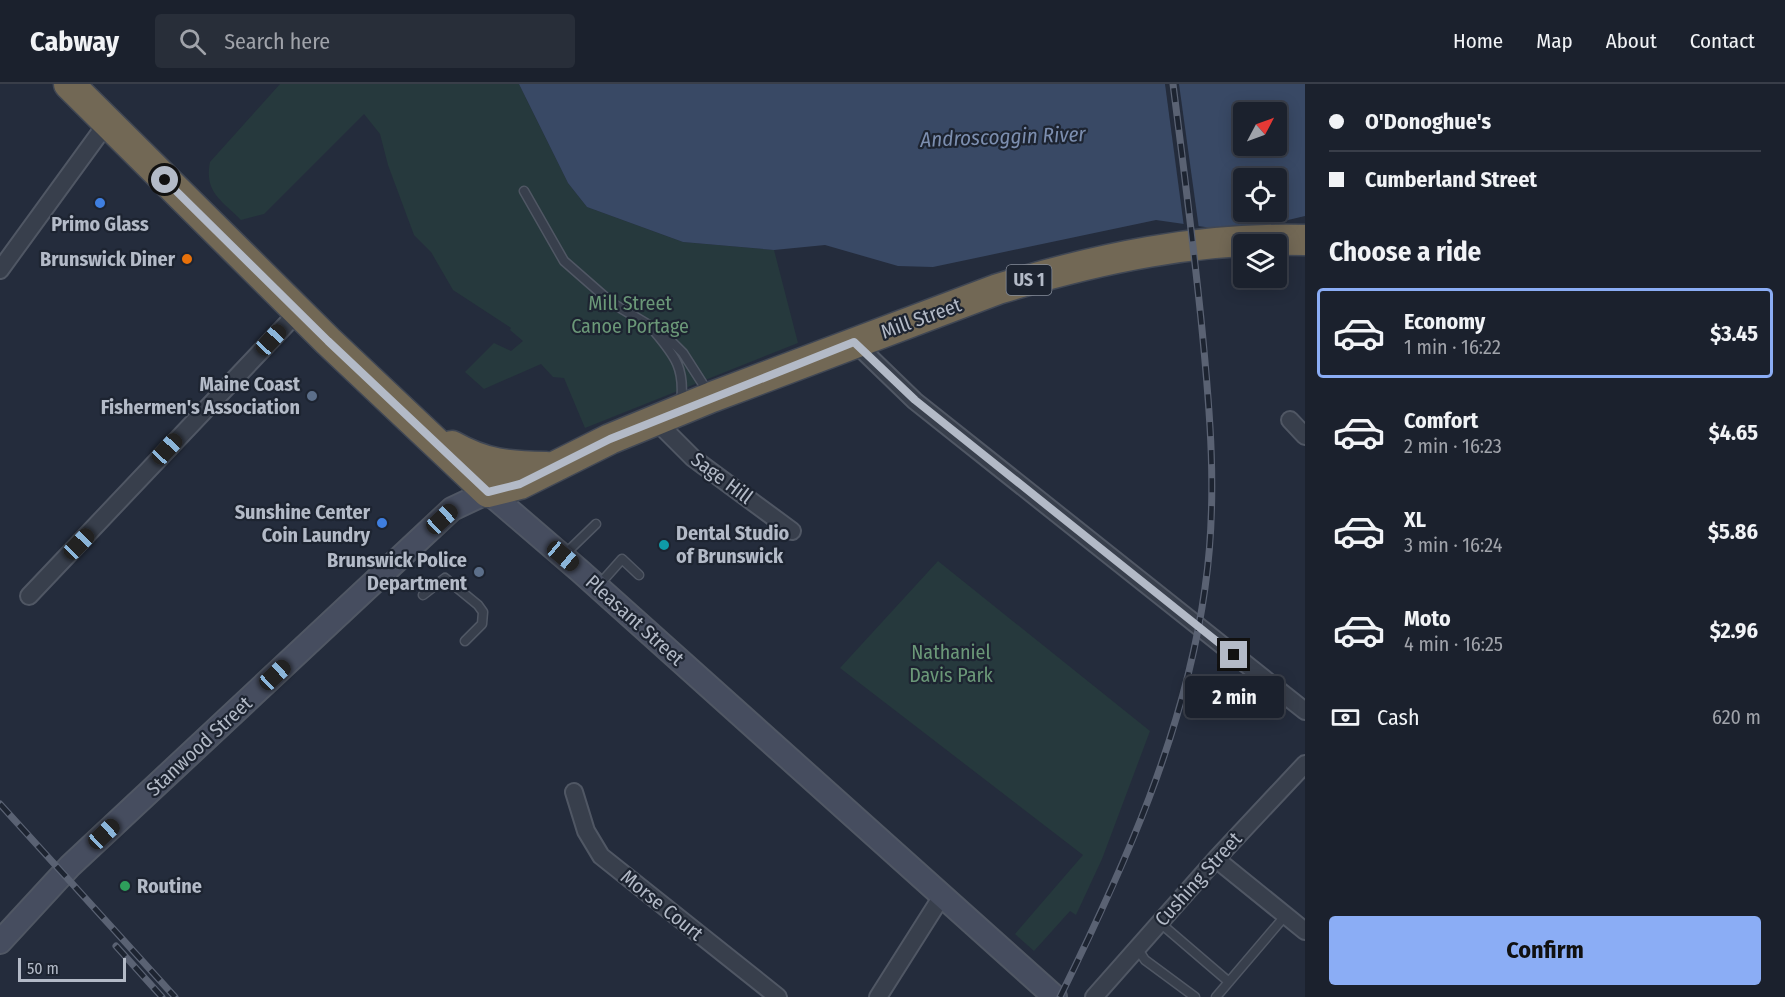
<!DOCTYPE html>
<meta charset="utf-8">
<style>
:root{--surface:#1b212d;--page:#282e39;--text:#f1f3f6;--muted:#a0a3aa;--line:#393e49;--accent:#8badf5}
body{margin:0;font-family:"Fira Sans Condensed",sans-serif;background:var(--page);color:var(--text);height:100vh;display:flex;flex-direction:column;font-size:22px;white-space:nowrap}
*{box-sizing:border-box;margin:0}
p{font-size:20px;color:var(--muted)}
.icon{flex:none;width:33px;height:33px;fill:none;stroke:currentColor;stroke-width:2;stroke-linecap:round;stroke-linejoin:round}
.map{position:relative;flex:1;overflow:hidden}
.drawer{display:flex;flex-direction:column;background:var(--surface);width:480px}
.drawer>*{flex:none}
.top-card{display:grid;align-content:center;height:132px;padding:0 24px;background:var(--surface)}
.needle{width:39px;rotate:49deg}
.controls{position:absolute;left:1233px;top:18px;display:grid;gap:12px}
.controls a{display:grid;place-items:center;width:54px;height:54px;border-radius:6px;background:var(--surface);box-shadow:0 3px 15px #0003,0 0 0 2px var(--line);font-size:30px}
.scale{position:absolute;left:18px;bottom:15px;width:108px;box-sizing:border-box;padding-left:6px;border:3px solid #b3bac7;border-top:0;font-size:16px;line-height:21px;white-space:nowrap;color:#b3bac7;-webkit-text-stroke:4px #1d2431;paint-order:stroke}
.end{position:absolute;width:27px;height:27px;margin:-14px;border:8px solid #b3bac7;background:#111;box-shadow:0 0 0 3px #111}
.from{border-radius:50%}
.bubble{position:absolute;height:42px;border-radius:6px;background:var(--surface);box-shadow:0 3px 15px #0003,0 0 0 2px var(--line);font-size:20px;font-weight:700;line-height:42px;text-align:center}
.car{position:absolute;width:18px;height:36px;margin:-18px -9px;border-radius:8px;box-shadow:0 0 4px 2px #0007;background:linear-gradient(#222 24%,#8ab4d8 0 40%,#222 0 76%,#8ab4d8 0 86%,#222 0)}
.top-card b{display:flex;align-items:center;gap:21px;height:57px;font-size:22px}
.top-card b+b{border-top:2px solid var(--line)}
.top-card i{width:15px;height:15px;background:var(--text)}
ul{padding:0;list-style:none}
li{display:flex;align-items:center;gap:18px;height:90px;margin:0 12px 9px;padding:0 12px;border:3px solid transparent;border-radius:6px}
li div{flex:1}
li b{display:block;font-size:22px}
li em{font-style:normal;font-weight:700}
li.current{border-color:var(--accent)}
li>.icon{width:54px;height:54px;stroke-width:1.5}
h2{padding:0 24px;font-size:27px;line-height:72px}
.pay{display:flex;align-items:center;gap:15px;height:66px;padding:0 24px;font-size:22px}
.pay p{margin-inline-start:auto}
.action{display:flex;gap:12px;margin-top:auto;padding:12px 24px}
.action a{flex:1;height:69px;border-radius:6px;background:var(--accent);color:#111;font-size:24px;font-weight:700;line-height:69px;text-align:center}
header{display:flex;align-items:center;gap:36px;box-sizing:border-box;height:84px;padding:0 30px;background:var(--surface);border-bottom:2px solid var(--line)}
header strong{font-size:28px}
nav{display:flex;gap:33px;margin-inline-start:auto;font-size:21px}
.search{width:420px;height:54px;background:var(--page);display:flex;align-items:center;gap:15px;box-sizing:border-box;padding:0 21px;border-radius:6px;color:var(--muted);font-size:22px}
main{display:flex;flex:1;min-height:0}
.map>svg:first-child{display:block}
.green{fill:#26393d}
.water{fill:#394965;fill-rule:evenodd}
.pier{fill:#242c3c}
.lines{fill:none;stroke-linecap:round;stroke-linejoin:round}
.lane-casing{stroke:#505764;stroke-width:11}
.street-casing{stroke:#505764;stroke-width:20}
.secondary-casing{stroke:#505764;stroke-width:26}
.highway-casing{stroke:#404754;stroke-width:33}
.lane{stroke:#383f4c;stroke-width:8}
.street{stroke:#383f4c;stroke-width:16}
.secondary{stroke:#464d5f;stroke-width:22}
.highway{stroke:#726855;stroke-width:30}
.rail-casing{stroke:#5a6273;stroke-width:7}
.rail{stroke:#1d2431;stroke-width:4.5;stroke-dasharray:14;stroke-linecap:butt}
.route{stroke:#b3bac7;stroke-width:8}
.shop-dot{fill:#3f7fe0;stroke:#1d2431;stroke-width:2}
.food-dot{fill:#e8710a;stroke:#1d2431;stroke-width:2}
.service-dot{fill:#5c6f8a;stroke:#1d2431;stroke-width:2}
.culture-dot{fill:#0f9aa8;stroke:#1d2431;stroke-width:2}
.leisure-dot{fill:#2e9e5b;stroke:#1d2431;stroke-width:2}
.labels{text-anchor:middle;stroke-width:4.5;stroke-linejoin:round;paint-order:stroke}
.shield{fill:#1d2431;stroke:#868d9a;stroke-width:1.5}
.shield-label{font-size:18px;font-weight:bold;fill:#b3bac7}
.poi-label{font-size:20px;font-weight:bold;fill:#b3bac7;stroke:#1d2431;text-anchor:end}
.park-label{font-size:20px;fill:#6b9878;stroke:#1d2431}
.street-label{font-size:20px;fill:#b3bac7;stroke:#1d2431}
.water-label{font-size:21px;font-style:italic;fill:#7c8eaf;stroke:#1d2431}
</style>
<header>
<strong>Cabway</strong>
<div class="search"><svg class="icon" aria-label="search" viewBox="0 0 24 24"><circle cx="10" cy="10" r="6"/><path d="M15 15l6 6"/></svg>Search here</div>
<nav><a>Home</a><a>Map</a><a>About</a><a>Contact</a></nav>
</header>
<main>
<div class="map">
<svg width="1305" height="913" viewBox="0 0 1305 913">
<rect width="100%" height="100%" fill="#242c3c"/>
<path class="green" d="M280,0H519L568,99L587,123L683,158L774,166L798,259L585,344L564,294L553,293L541,280L484,305L465,288L494,259L511,267L523,257L510,246L511,244L453,206L431,168L414,151L388,81L380,50L364,30L264,130L241,136C221,116 204,108 210,78Z
M938,477L1150,647L1102,775L1076,831L1070,827L1034,867L1015,850L1083,771L840,584Z"/>
<path class="water" d="M519,0H1305V132L1263,142L1219,145L1156,136L933,183L898,182L825,161L774,166L683,158L587,123L568,99ZM1244,28H1276V62H1244ZM1244,94H1276V128H1244Z"/>
<path class="pier" d="M1165,0H1179L1199,145L1184,143Z"/>
<g class="lines">
<defs>
<path id="lane" d="M524,107L564,177L612,219L664,250L683,269L708,308
M654,247C676,273 685,285 681,319
M563,472L596,440
M598,502L622,475L639,491
M423,511L445,494L478,521L483,528L482,540L465,557
M1159,838L1229,898
M1137,864L1145,876L1195,913
M1216,913L1285,832"/>
<path id="street" d="M0,186L107,39
M854,258L915,317L1305,627
M1290,336L1305,352
M656,337L693,374L792,447
M29,512L298,228
M574,708L586,747L601,772L778,913
M1216,775L1305,847
M878,913L942,812
M1094,913L1216,775L1305,680"/>
<path id="secondary" d="M0,858L70,782L452,425L488,408L580,487L1055,913"/>
<path id="highway" d="M69,0L328,257L488,408L520,400L610,355L712,313L998,205C1099,174 1199,153 1305,156
M452,362C486,381 507,382 546,383"/>
</defs>
<use href="#lane" class="lane-casing"/>
<use href="#street" class="street-casing"/>
<use href="#secondary" class="secondary-casing"/>
<use href="#highway" class="highway-casing"/>
<use href="#lane" class="lane"/>
<use href="#street" class="street"/>
<use href="#secondary" class="secondary"/>
<use href="#highway" class="highway"/>
<defs>
<path id="rail" d="M0,720L175,913
M116,862L162,913
M1060,913C1124,783 1185,649 1205,504C1218,415 1210,325 1201,235C1193,157 1183,78 1173,0"/>
</defs>
<use href="#rail" class="rail-casing"/>
<use href="#rail" class="rail"/>
</g>
<g class="lines">
<path class="route" d="M165,96L328,257L488,408L520,400L610,355L854,258L915,316L1234,571"/>
</g>
<g class="shop-dot">
<circle cx="100" cy="119" r="6"/>
<circle cx="382" cy="439" r="6"/>
</g>
<circle class="food-dot" cx="187" cy="175" r="6"/>
<g class="service-dot">
<circle cx="312" cy="312" r="6"/>
<circle cx="479" cy="488" r="6"/>
</g>
<circle class="culture-dot" cx="664" cy="461" r="6"/>
<circle class="leisure-dot" cx="125" cy="802" r="6"/>
<g class="labels">
<rect class="shield" x="1006.5" y="181" width="45" height="30" rx="4.5"/>
<g class="shield-label">
<text x="1029" y="202">US 1</text>
</g>
<g class="poi-label">
<text x="100" y="147" text-anchor="middle">Primo Glass</text>
<text x="175" y="182">Brunswick Diner</text>
<text x="300" y="307">Maine Coast<tspan x="300" dy="23">Fishermen's Association</tspan></text>
<text x="370" y="435">Sunshine Center<tspan x="370" dy="23">Coin Laundry</tspan></text>
<text x="676" y="456" text-anchor="start">Dental Studio<tspan x="676" dy="23">of Brunswick</tspan></text>
<text x="467" y="483">Brunswick Police<tspan x="467" dy="23">Department</tspan></text>
<text x="137" y="809" text-anchor="start">Routine</text>
</g>
<g class="park-label">
<text x="630" y="226">Mill Street<tspan x="630" dy="23">Canoe Portage</tspan></text>
<text x="951" y="575">Nathaniel<tspan x="951" dy="23">Davis Park</tspan></text>
</g>
<g class="street-label">
<text transform="translate(921 234) rotate(-20)" y="7">Mill Street</text>
<text transform="translate(722 394) rotate(37)" y="7">Sage Hill</text>
<text transform="translate(635 536) rotate(42)" y="7">Pleasant Street</text>
<text transform="translate(199 662) rotate(-43)" y="7">Stanwood Street</text>
<text transform="translate(1198 795) rotate(-48)" y="7">Cushing Street</text>
<text transform="translate(662 821) rotate(39)" y="7">Morse Court</text>
</g>
<g class="water-label">
<text transform="translate(1003 53) rotate(-2)" y="7">Androscoggin River</text>
</g>
</g>
</svg>
<div class="controls">
<a><svg class="needle" viewBox="-14 -14 28 28"><path d="M0-13l5 13h-10z" fill="#e53935"/><path d="M0 13l5-13h-10z" fill="#a0a3aa"/></svg></a>
<a><svg class="icon" aria-label="locate" viewBox="0 0 24 24"><circle cx="12" cy="12" r="6"/><path d="M12 2v4M12 18v4M2 12h4M18 12h4"/></svg></a>
<a><svg class="icon" aria-label="layers" viewBox="0 0 24 24"><path d="M12 4l9 5-9 5-9-5zM3 14l9 5 9-5"/></svg></a>
</div>
<div class="scale">50 m</div>
<i class="end from" style="left:165px;top:96px"></i>
<i class="end" style="left:1234px;top:571px"></i>
<div class="bubble" style="left:1185px;top:592px;width:99px">2 min</div>
<i class="car" style="left:271px;top:256px;rotate:43deg"></i>
<i class="car" style="left:167px;top:365px;rotate:43deg"></i>
<i class="car" style="left:442px;top:435px;rotate:47deg"></i>
<i class="car" style="left:79px;top:460px;rotate:44deg"></i>
<i class="car" style="left:563px;top:472px;rotate:130deg"></i>
<i class="car" style="left:275px;top:591px;rotate:47deg"></i>
<i class="car" style="left:104px;top:750px;rotate:47deg"></i>
</div>
<section class="drawer">
<div class="top-card">
<b><i class="from"></i>O'Donoghue's</b>
<b><i></i>Cumberland Street</b>
</div>
<h2>Choose a ride</h2>
<ul>
<li class="current"><svg class="icon" aria-label="car" viewBox="0 0 24 24"><path d="M5 17H2v-5l4-1 3-4h7l3 4 3 1v5h-3M9 17h6M6 11h13"/><circle cx="7" cy="17" r="2"/><circle cx="17" cy="17" r="2"/></svg><div><b>Economy</b><p>1 min · 16:22</p></div><em>$3.45</em></li>
<li><svg class="icon" aria-label="car" viewBox="0 0 24 24"><path d="M5 17H2v-5l4-1 3-4h7l3 4 3 1v5h-3M9 17h6M6 11h13"/><circle cx="7" cy="17" r="2"/><circle cx="17" cy="17" r="2"/></svg><div><b>Comfort</b><p>2 min · 16:23</p></div><em>$4.65</em></li>
<li><svg class="icon" aria-label="car" viewBox="0 0 24 24"><path d="M5 17H2v-5l4-1 3-4h7l3 4 3 1v5h-3M9 17h6M6 11h13"/><circle cx="7" cy="17" r="2"/><circle cx="17" cy="17" r="2"/></svg><div><b>XL</b><p>3 min · 16:24</p></div><em>$5.86</em></li>
<li><svg class="icon" aria-label="car" viewBox="0 0 24 24"><path d="M5 17H2v-5l4-1 3-4h7l3 4 3 1v5h-3M9 17h6M6 11h13"/><circle cx="7" cy="17" r="2"/><circle cx="17" cy="17" r="2"/></svg><div><b>Moto</b><p>4 min · 16:25</p></div><em>$2.96</em></li>
</ul>
<div class="pay"><svg class="icon" aria-label="cash" viewBox="0 0 24 24"><path d="M3 7h18v10H3z"/><circle cx="12" cy="12" r="2"/></svg>Cash<p>620 m</p></div>
<div class="action"><a>Confirm</a></div>
</section>
</main>
